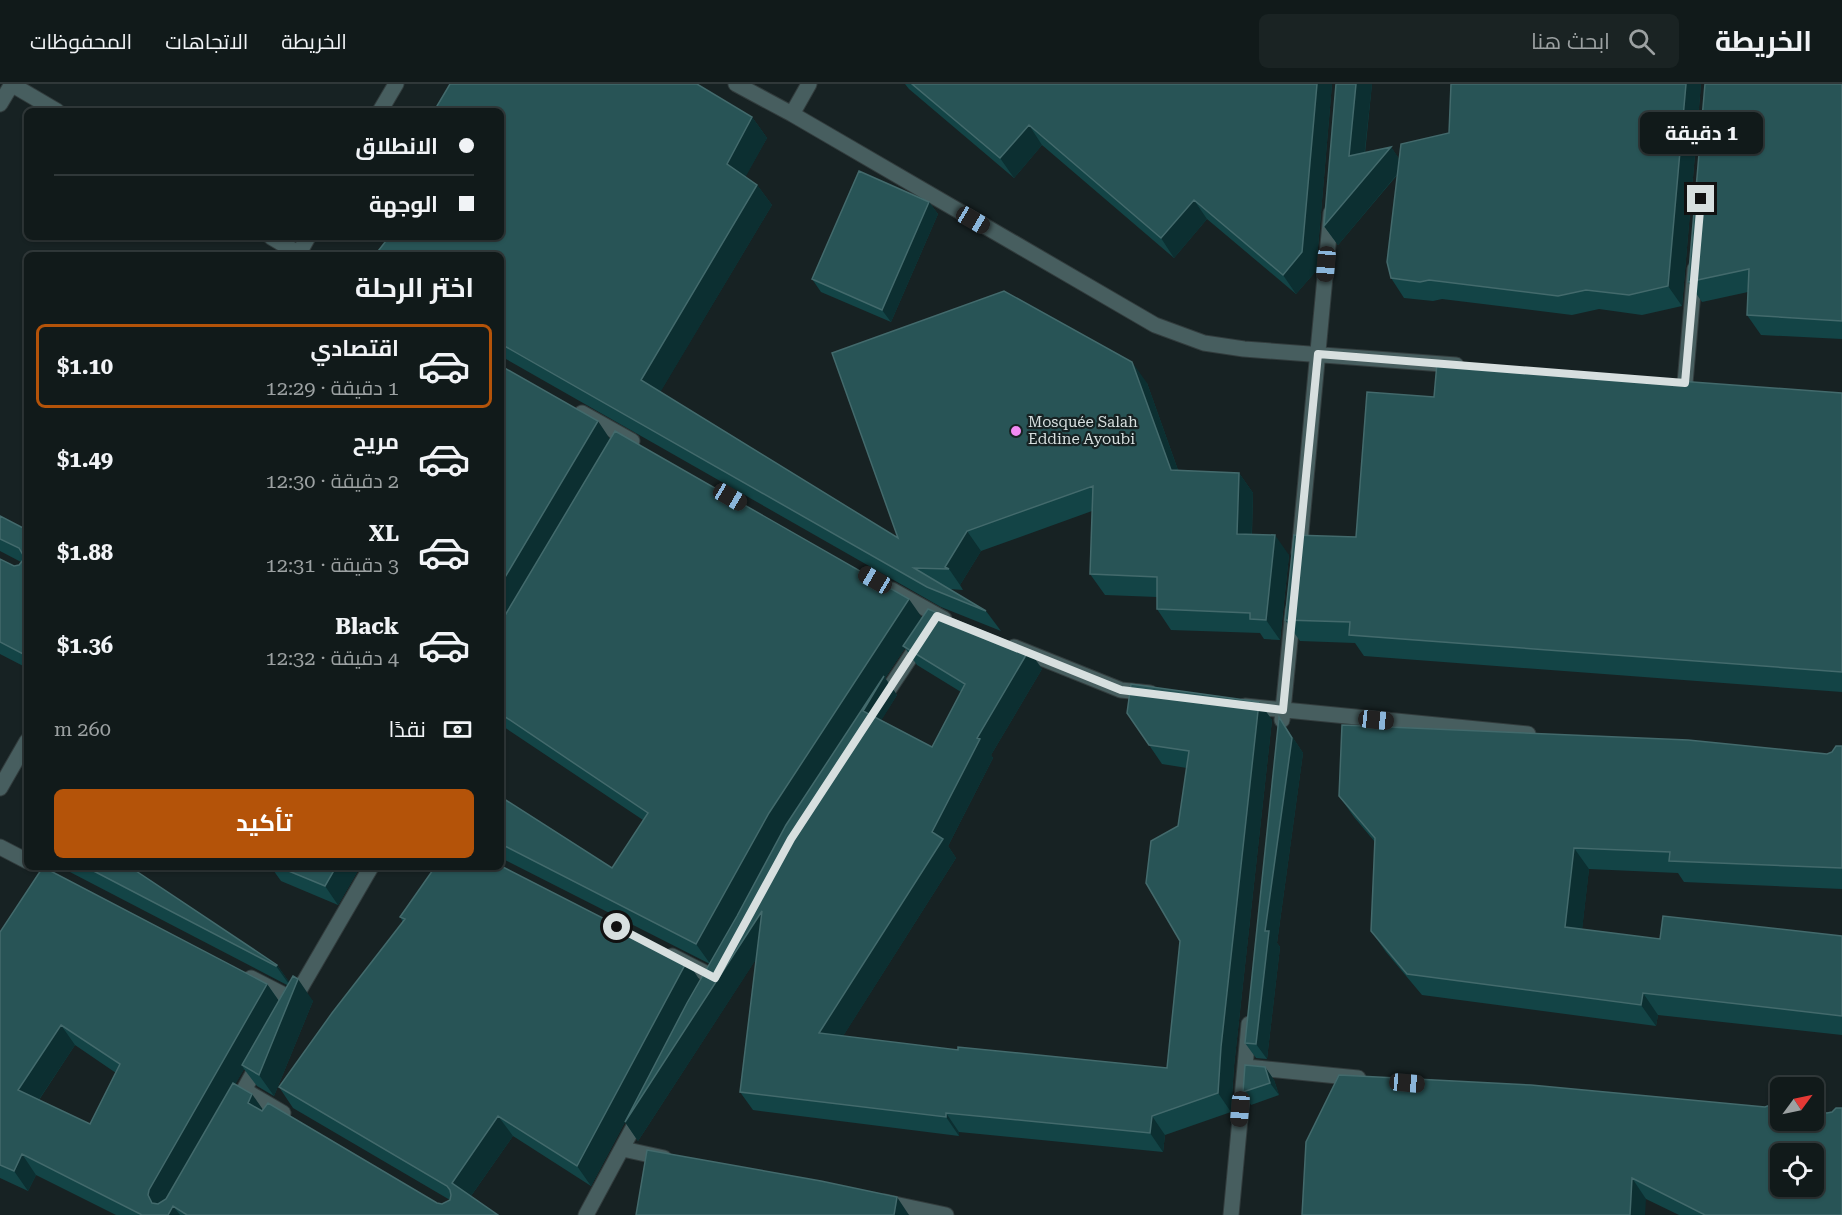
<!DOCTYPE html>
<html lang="ar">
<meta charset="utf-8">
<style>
:root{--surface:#111a1a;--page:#1a2323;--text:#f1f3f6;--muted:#9ca1a2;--line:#303839;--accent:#b45309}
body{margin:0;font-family:"Roboto Serif",Cairo,serif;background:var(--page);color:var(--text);direction:rtl;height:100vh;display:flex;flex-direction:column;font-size:22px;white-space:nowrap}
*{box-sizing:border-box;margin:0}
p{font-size:20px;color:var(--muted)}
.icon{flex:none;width:33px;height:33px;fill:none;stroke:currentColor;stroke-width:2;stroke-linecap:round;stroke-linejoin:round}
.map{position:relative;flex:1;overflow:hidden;direction:ltr}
.drawer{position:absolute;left:24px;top:168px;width:480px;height:618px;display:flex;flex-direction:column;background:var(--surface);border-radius:9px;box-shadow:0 2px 4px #0004,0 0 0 2px var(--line);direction:rtl}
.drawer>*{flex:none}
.hud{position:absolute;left:24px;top:24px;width:480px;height:132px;border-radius:9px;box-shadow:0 2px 4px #0004,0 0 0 2px var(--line);direction:rtl;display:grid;align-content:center;height:132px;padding:0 30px;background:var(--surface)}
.needle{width:39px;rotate:57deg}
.controls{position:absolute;left:1770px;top:993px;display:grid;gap:12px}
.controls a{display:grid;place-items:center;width:54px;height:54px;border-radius:9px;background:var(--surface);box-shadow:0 2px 4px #0004,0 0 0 2px var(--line);font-size:30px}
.end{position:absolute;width:27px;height:27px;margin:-14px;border:8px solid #d7dfdf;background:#111;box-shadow:0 0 0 3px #111}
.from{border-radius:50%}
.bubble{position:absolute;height:42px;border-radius:9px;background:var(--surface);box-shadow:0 2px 4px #0004,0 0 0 2px var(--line);font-size:20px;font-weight:700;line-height:42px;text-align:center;direction:rtl}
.car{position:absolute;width:18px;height:36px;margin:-18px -9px;border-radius:8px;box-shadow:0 0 4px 2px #0007;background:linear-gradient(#222 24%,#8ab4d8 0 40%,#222 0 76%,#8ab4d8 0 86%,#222 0)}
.hud b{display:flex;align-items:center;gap:21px;height:57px;font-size:22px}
.hud b+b{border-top:2px solid var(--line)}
.hud i{width:15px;height:15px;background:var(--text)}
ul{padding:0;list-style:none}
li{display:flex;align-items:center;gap:18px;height:84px;margin:0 12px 9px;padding:0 18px;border:3px solid transparent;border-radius:9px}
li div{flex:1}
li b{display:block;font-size:22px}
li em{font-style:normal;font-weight:700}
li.on{border-color:var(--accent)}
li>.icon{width:54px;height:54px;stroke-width:1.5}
h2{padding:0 30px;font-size:27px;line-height:72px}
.pay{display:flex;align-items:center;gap:15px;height:66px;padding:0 30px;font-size:22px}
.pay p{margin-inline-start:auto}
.button{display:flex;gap:12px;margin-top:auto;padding:12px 30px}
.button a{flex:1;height:69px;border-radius:9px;background:var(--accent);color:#fff;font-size:24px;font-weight:700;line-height:69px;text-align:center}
header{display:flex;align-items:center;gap:36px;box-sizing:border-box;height:84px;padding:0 30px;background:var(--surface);border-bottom:2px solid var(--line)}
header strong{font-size:28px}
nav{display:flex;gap:33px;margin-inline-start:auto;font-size:21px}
.search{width:420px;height:54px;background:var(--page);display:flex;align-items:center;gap:15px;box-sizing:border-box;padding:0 21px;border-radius:9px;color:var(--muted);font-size:22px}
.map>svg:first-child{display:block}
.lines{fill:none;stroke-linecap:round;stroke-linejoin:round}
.minor-casing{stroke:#323c3d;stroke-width:17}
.minor{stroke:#475e5f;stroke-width:15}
.wall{fill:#134446;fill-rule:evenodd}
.shaded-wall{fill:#0c2f31}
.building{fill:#285456;stroke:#436a6c;stroke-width:1.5;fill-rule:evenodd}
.route{stroke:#d7dfdf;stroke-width:8}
.poi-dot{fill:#f28af3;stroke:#172223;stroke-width:2}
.labels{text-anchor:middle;stroke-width:4.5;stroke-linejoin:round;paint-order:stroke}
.poi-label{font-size:15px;fill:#d7dfdf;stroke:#172223;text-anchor:start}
</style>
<header>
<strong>الخريطة</strong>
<div class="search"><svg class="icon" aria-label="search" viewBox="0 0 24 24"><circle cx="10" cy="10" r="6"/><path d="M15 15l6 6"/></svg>ابحث هنا</div>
<nav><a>الخريطة</a><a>الاتجاهات</a><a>المحفوظات</a></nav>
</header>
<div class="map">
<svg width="1842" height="1131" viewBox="0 0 1842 1131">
<rect width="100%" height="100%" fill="#172223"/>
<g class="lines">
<defs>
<path id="minor" d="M11,0L57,27
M736,0L792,30L1155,241L1204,259L1244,265L1456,281
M0,20L12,0
M380,27L396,0
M792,30L809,0
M271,153L301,171
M298,171L308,153
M1685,299L1695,185
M582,329L632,357
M1299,469L1331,129
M892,506L944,535
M1014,563L1121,606L1150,609
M879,620L921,557
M1245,622L1528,650
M1282,636L1293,526
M0,704L27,657
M0,763L27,777
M672,872L715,894
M251,894L294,916
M293,917L371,783
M1247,983L1358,994
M244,1006L283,1029
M235,1022L260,977
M623,1065L664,1074
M885,1118L946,1131
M586,1131L641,1029
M1231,1131L1249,940"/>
</defs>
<use href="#minor" class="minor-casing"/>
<use href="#minor" class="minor"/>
</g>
<path class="wall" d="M905,0H1332L1316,187L1296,210L1207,135L1174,174L1042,61L1014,94L909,5Z
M1336,0H1372L1365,69L1391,63L1399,75L1701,0L1682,222L1642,231L1599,225L1572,231L1442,215L1433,217L1404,214L1391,194L1398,90L1338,161L1324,142Z
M1842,0V255L1761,251L1747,231L1748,208L1702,218L1688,198Z
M752,33L767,54L745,93L757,101L772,121L660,308L898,454L1147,299L1178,386L1239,389L1253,409L1252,450L1289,471L1280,556L1264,555L1260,549L1171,546L1157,525V513L1105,511L1090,490L1092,427L981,467L960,501L963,506L950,505L986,527L1001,547L941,523L506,275L501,273V171Z
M929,118L938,130L891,238L821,208L812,195Z
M501,282L610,355L922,534L1042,585L991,671L993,674L948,762L956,774L843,952L958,966L1167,984L1180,857L1178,742L1187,684L1162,680L1149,661L1259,618L1272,636L1234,982L1231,1028L1165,1051L1163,1068L959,1048V1052L753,1026L740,1008L756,875L638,1057L625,1038L591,1102L513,1052L471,1112L498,1131H116L36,1091L28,1107L0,1094V848L267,900L279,917L287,901L68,787L65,783H130L277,881L289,898L313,917L274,1012L257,1002L244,985L235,1000L263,1026L437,1119L442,1120L450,1116L293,1024L279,1003L403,838L400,833L700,897L710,880L501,774V713L612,784L643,736L501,641ZM905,564L917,581L961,608L932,663L881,636L897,611L885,594ZM75,961L116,989L90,1040L39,1016Z
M1842,309V608L1364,572L1355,559L1300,557L1285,536L1356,453L1434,313Z
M0,432L27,446V584L0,570V475L14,482L19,481L21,478L0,467Z
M1279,633L1303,669L1277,859L1280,863L1267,975L1256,974L1245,959Z
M1842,662V805L1684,798L1678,789L1589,785L1582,845L1660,855L1842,852V951L1658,931L1656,942L1422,911L1386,868L1371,847L1375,758L1354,733L1339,712L1827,670L1832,668Z
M271,783H360L338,821L281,797Z
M1265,983L1274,996L1279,1011L1251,1021L1243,1008Z
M1339,991L1842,1131H1679L1646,1115Z"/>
<path class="shaded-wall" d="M1317,0H1332L1316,187L1296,210L1283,191Z
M1356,0H1372L1362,92L1349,72Z
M1686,0H1701L1682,222L1668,202Z
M752,33L767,54L741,101L727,80Z
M1029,41L1042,61L1014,94L1000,74Z
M1391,63L1404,82L1338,161L1324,142Z
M757,101L772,121L655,317L641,296Z
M1194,116L1207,135L1174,174L1161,154Z
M929,118L938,130L891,238L882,226Z
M1132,278L1147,299L1185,406L1171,386Z
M598,337L612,358L501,544V500Z
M1239,389L1253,409L1251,470L1237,450Z
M967,447L981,467L960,501L949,485L945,483Z
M1275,451L1289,471L1280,556L1266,536Z
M909,515L923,535L903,562L905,564L885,594L897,611L876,645L711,881L696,860L769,729Z
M1029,566L1042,585L991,671L993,674L948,762L956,774L833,968L819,949L932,748L977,654Z
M1259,618L1272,636L1234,982L1231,1028L1218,1009L1221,963Z
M1279,633L1303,669L1277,859L1280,863L1267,975L1256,960L1265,847Z
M1574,764L1589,785L1580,864L1565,843Z
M336,783H360L338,821L325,802Z
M762,827L775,846L638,1057L625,1038L591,1102L577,1082L687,877L701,898Z
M277,881L292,902L291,903L276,882Z
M298,895L313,917L274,1012L259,991Z
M267,900L281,920L242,981L244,985L164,1126L152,1119L148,1111L149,1106Z
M1643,909L1658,931L1656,942L1641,921Z
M61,941L75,961L32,1026L18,1006Z
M1265,983L1274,996L1279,1011L1270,999Z
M252,1010L266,1030L248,1019Z
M946,1029L959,1048V1052L946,1033Z
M498,1032L513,1052L466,1119L452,1099Z
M1152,1032L1165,1051L1163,1068L1150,1049Z
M22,1070L36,1091L28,1107L14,1087Z
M1632,1094L1646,1115L1645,1131H1630Z
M897,1113L909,1131H894Z
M173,1122L180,1131H168Z"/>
<path class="building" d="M450,0H697L752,33L727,80L757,101L641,296L898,454L832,269L1004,207L1132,278L1171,386L1239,389L1237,450L1275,451L1266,536L1250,535V529L1157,525V493L1090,490L1093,402L967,447L945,483L949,485L914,484L986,527L927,503L501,260V171H375L389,153H501V27H434Z
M912,0H1317L1302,168L1283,191L1194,116L1161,154L1029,41L1000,74Z
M1336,0H1356L1349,72L1391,63L1324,142Z
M1451,0H1686L1668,202L1629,211L1586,206L1558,212L1429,196L1420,198L1391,194L1387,178L1401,60L1449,49Z
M1705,0H1842V237L1747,231L1749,185L1688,198Z
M859,87L929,118L882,226L812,195Z
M1437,279L1842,309V588L1349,551L1350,538L1285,536L1294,451L1356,453L1367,308L1434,313Z
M501,282L598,337L501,500Z
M615,347L909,515L769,729L696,860L501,760V713L612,784L648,729L501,630V538Z
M0,432L27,446V572L0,558V475L14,482L19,481L23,476V471L19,464L0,455Z
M928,525L1029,566L977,654L980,655L932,748L943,755L819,949L958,966V963L1167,984L1180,857L1146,799L1151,757L1178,742L1189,667L1149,661L1127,629L1131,600L1259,618L1221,963L1218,1009L1152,1032L1150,1049L946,1029V1033L740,1008L762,827L625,1038L687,919L737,832L786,741L884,592L863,627L932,663L965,600L903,562Z
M1279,633L1292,654L1265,847H1269L1256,960L1245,959Z
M1342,641L1688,656L1827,670L1832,668L1836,662H1842V784L1669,777L1670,768L1574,764L1565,843L1660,855L1663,832L1842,852V932L1643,909L1641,921L1407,890L1371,847L1375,754L1339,712Z
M501,782L687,877L577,1082L498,1032L452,1099L498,1131H187L173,1122L168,1131H142L22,1070L14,1087L0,1081V848L43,783L267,900L149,1106L148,1111L152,1119L158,1120L166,1115L233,999L252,1010L248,1019L262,1027L268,1019L437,1119L442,1120L450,1116L451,1111L450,1106L447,1102L279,1003L332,929L405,835L400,833L435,783H501ZM61,941L120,980L90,1040L18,1006Z
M86,783H130L277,881L276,882Z
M279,783H336L325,802Z
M293,892L298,895L259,991L242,981Z
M1245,981L1265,983L1270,999L1243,1008Z
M1339,991L1531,1001L1765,1023L1773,1020L1775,1014H1780V1036H1814V1028L1827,1029L1832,1028L1836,1024H1842V1131H1705L1632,1094L1630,1131H1302L1306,1058ZM1780,1070H1814V1102H1780Z
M647,1066L821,1097L897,1113L894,1131H636Z"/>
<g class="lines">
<path class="route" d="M617,843L715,894L791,755L937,532L1121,606L1283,626L1318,270L1685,299L1701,115"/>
</g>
<circle class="poi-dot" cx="1016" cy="347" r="6"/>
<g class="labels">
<g class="poi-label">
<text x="1028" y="343">Mosquée Salah<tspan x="1028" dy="17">Eddine Ayoubi</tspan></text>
</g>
</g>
</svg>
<div class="controls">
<a><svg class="needle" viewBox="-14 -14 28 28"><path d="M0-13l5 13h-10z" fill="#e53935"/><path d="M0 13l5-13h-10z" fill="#9ca1a2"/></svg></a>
<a><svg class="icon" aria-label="locate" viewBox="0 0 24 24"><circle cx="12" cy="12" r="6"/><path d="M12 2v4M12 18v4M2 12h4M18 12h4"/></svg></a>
</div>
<i class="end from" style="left:617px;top:843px"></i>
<i class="end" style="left:1701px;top:115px"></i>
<div class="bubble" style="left:1640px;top:28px;width:123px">1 دقيقة</div>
<i class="car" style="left:973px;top:136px;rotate:120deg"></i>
<i class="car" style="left:1326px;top:180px;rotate:185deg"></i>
<i class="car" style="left:730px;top:413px;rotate:120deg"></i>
<i class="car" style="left:875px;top:496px;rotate:300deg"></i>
<i class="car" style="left:1376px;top:636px;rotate:96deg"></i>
<i class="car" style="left:1407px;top:999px;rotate:95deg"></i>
<i class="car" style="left:1240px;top:1025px;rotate:185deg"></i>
<div class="hud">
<b><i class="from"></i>الانطلاق</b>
<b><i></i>الوجهة</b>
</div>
<section class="drawer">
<h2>اختر الرحلة</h2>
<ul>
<li class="on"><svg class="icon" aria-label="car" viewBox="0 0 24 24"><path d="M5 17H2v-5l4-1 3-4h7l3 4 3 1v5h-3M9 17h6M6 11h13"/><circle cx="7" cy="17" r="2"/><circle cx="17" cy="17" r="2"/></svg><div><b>اقتصادي</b><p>1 دقيقة · 12:29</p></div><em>$1.10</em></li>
<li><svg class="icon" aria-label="car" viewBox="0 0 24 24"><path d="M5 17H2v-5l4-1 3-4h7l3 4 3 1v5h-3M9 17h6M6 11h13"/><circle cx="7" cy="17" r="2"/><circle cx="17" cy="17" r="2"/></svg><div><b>مريح</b><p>2 دقيقة · 12:30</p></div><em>$1.49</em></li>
<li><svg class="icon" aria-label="car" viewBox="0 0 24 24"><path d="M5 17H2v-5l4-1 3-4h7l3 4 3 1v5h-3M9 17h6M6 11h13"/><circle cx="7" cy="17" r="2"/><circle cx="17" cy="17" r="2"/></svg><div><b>XL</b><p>3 دقيقة · 12:31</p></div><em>$1.88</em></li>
<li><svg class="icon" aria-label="car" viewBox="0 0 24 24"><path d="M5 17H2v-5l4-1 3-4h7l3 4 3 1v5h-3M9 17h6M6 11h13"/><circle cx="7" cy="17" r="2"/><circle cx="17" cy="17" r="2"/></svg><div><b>Black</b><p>4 دقيقة · 12:32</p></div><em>$1.36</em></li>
</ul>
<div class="pay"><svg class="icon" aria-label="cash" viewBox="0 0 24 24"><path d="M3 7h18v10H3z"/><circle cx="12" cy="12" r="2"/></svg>نقدًا<p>260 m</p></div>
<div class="button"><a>تأكيد</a></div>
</section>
</div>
